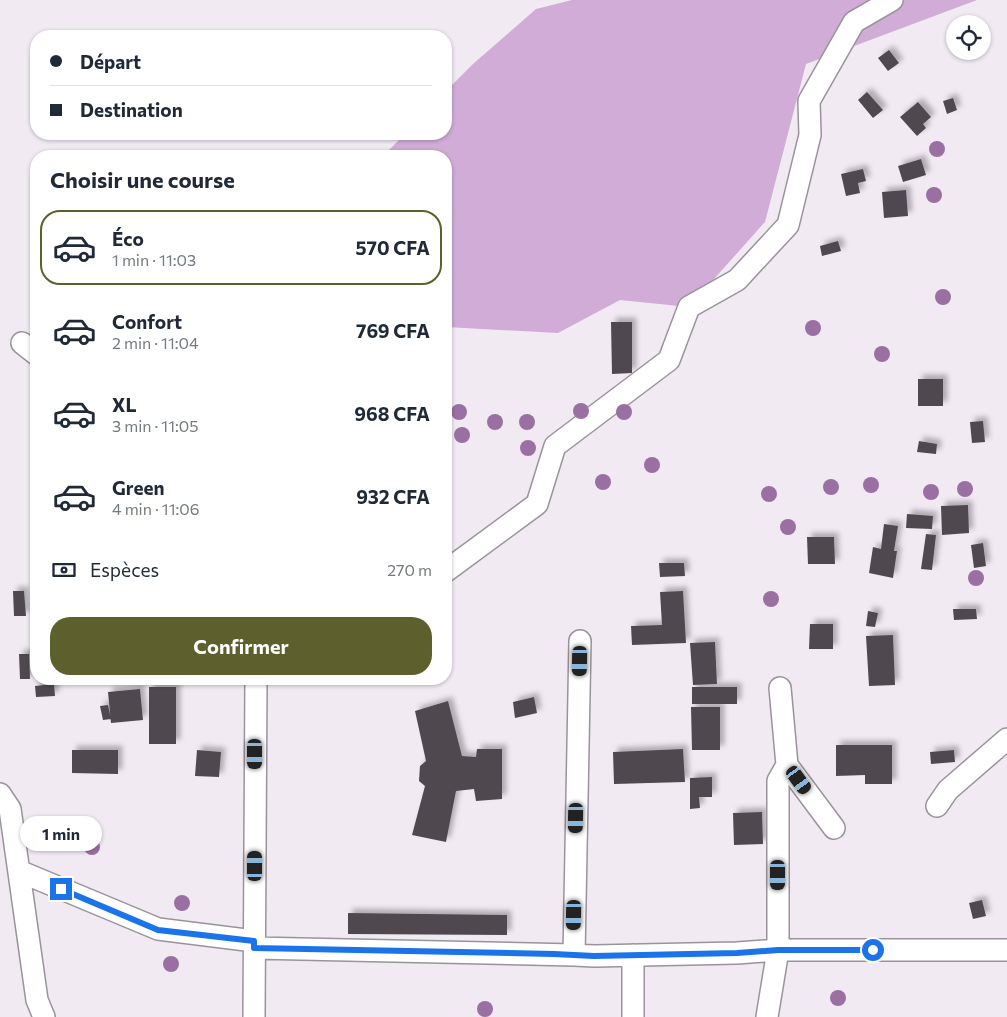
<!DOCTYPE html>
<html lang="fr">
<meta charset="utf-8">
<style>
:root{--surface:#fff;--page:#f6f6f7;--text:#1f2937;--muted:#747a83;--line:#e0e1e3;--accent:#5d5f2c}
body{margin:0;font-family:Commissioner,sans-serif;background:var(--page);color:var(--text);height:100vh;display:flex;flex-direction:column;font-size:19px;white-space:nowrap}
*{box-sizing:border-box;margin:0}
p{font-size:16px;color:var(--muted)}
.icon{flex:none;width:28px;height:28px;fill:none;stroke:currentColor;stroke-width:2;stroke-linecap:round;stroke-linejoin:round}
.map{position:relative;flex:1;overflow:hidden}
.side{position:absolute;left:30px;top:150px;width:422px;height:535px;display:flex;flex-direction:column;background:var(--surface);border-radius:20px;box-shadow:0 1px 4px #0004}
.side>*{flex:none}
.hud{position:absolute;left:30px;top:30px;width:422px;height:110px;border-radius:20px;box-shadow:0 1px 4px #0004;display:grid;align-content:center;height:110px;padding:0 20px;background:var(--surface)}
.buttons{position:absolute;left:946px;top:15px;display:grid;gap:10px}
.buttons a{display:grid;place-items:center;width:45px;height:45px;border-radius:50%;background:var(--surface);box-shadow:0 1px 4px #0004;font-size:25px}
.end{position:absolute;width:22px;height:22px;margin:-11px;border:6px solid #1a73e8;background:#fff;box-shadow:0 0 0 2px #fff}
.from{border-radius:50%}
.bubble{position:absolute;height:35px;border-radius:18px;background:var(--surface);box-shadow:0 1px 4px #0004;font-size:16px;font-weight:700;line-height:35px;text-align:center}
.car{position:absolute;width:15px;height:30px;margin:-15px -8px;border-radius:6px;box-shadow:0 0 4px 1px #0007;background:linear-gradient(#222 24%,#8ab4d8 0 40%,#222 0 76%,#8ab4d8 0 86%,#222 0)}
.hud b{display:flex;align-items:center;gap:18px;height:48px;font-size:19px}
.hud b+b{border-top:1px solid var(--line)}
.hud i{width:12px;height:12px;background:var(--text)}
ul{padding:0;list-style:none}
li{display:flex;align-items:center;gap:15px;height:75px;margin:0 10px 8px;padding:0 10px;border:2px solid transparent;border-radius:20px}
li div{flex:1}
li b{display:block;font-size:19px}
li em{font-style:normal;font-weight:700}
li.current{border-color:var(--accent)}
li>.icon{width:45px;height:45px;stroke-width:1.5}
h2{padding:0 20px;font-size:22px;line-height:60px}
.pay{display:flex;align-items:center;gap:12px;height:55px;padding:0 20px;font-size:19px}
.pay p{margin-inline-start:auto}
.primary-button{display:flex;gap:10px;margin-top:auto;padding:10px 20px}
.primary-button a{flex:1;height:58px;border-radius:20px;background:var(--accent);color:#fff;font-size:20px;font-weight:700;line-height:58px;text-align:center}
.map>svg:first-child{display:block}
.green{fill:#d0acd7}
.building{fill:#4f4950;filter:url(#shadow)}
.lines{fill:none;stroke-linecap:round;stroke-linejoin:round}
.minor-casing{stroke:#9a939b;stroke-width:24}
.minor{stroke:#fff;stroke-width:21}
.tree{fill:#9a6fa1}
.route{stroke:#1a73e8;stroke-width:6}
</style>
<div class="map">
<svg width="1007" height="1017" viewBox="0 0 1007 1017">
<defs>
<filter id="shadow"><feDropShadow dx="4.5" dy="-4.5" stdDeviation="2.5" flood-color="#0004"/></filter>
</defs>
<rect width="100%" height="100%" fill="#f1eaf3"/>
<path class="green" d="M572,0H977L806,64L765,222L689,307L620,300L558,333L446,327V156H383L405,134H446V91L473,64L536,9Z"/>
<path class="building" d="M889,50L899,63L888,71L878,58Z
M867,92L883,110L873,118L858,100Z
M953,98L957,110L947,114L943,101Z
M918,102L931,117L923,124L926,128L917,136L900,117Z
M921,159L926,175L903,182L898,166Z
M863,169L866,181L858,183L860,193L846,196L841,174Z
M906,190L908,216L884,218L882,192Z
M838,241L841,251L822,256L820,246Z
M611,322H632V373L612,374Z
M918,379H943V406H918Z
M983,421L985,442L972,443L970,422Z
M919,441L937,444L936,454L917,452Z
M968,505L969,533L942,535L941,506Z
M907,514L933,516L932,529L906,528Z
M884,524L898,526L894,551H897L893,578L869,573L873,547L881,549Z
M926,534L936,535L932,570L921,569Z
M807,537H834L835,564H808Z
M983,543L986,566L974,568L971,545Z
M659,563H684L685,576L660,577Z
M13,591H24L26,616H14Z
M683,591L686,643L632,645L631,626L662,625L660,592Z
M953,609H976L977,619L954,620Z
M868,611L878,613L875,627L866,626Z
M810,624H833V649H809Z
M893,635L895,685L869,686L866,636Z
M715,642L717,684L693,685L690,643Z
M19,654H29L30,679H20Z
M54,684L55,696L36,697L35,686Z
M149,687H176V744H149Z
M692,687H737V704H692Z
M140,689L143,720L111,723L108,692Z
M534,697L537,713L515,718L513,702Z
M448,701L462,756L476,757L477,749H502V799L476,801L474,789L456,791L446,842L412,835L425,786L419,781L420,766L426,761L415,711Z
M108,705L111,719L103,720L100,706Z
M691,707H720V750H692Z
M836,745H892V784H865V775L836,776Z
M683,749L685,782L614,784L613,752Z
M72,750H118V774L72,773Z
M197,750L221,752L219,777L195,776Z
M954,750L955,762L931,764L930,752Z
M712,777V797H699L700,808L690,809V778Z
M762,812L763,844L734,845L733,813Z
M982,900L986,916L973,919L969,903Z
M348,913L507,915V935L348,934Z"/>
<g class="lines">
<defs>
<path id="minor" d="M22,343L36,354
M446,571L537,504L555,446L669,360L689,307L737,280L788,225L810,135L809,101L854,22L892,0
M780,688L787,765L834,828
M0,794L10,809L37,1000L44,1017
M937,806L948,790L1007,739
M19,871L158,929L254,941
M254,948L574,955L594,956L737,953L778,950H1007
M574,955L580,641
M254,1017L256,679
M633,1017V955
M767,1017L778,950V781L787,765"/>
</defs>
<use href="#minor" class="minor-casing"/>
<use href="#minor" class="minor"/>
</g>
<g class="tree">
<circle cx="937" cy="149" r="8"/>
<circle cx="934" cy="195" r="8"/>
<circle cx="943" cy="297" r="8"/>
<circle cx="813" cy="328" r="8"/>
<circle cx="882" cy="354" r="8"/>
<circle cx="581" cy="411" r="8"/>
<circle cx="459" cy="412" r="8"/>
<circle cx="624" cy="412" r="8"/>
<circle cx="495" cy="422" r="8"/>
<circle cx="527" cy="422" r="8"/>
<circle cx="462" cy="435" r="8"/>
<circle cx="528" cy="448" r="8"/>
<circle cx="652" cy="465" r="8"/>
<circle cx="603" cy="482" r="8"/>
<circle cx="871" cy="485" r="8"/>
<circle cx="831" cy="487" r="8"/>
<circle cx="965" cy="489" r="8"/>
<circle cx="931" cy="492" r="8"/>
<circle cx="769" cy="494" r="8"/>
<circle cx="788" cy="527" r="8"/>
<circle cx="976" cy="578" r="8"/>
<circle cx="771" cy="599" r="8"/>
<circle cx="92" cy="847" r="8"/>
<circle cx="182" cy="903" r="8"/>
<circle cx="171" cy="964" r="8"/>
<circle cx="838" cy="998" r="8"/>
<circle cx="485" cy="1009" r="8"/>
</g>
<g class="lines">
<path class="route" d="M61,889L158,930L254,941V948L554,954L594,956L737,953L778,950H873"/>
</g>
</svg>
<div class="buttons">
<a><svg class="icon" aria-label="locate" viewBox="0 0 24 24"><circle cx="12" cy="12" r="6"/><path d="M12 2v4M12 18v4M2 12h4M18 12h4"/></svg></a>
</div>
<i class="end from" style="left:873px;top:950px"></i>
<i class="end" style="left:61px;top:889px"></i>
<div class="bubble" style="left:20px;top:816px;width:82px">1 min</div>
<i class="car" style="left:580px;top:661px;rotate:181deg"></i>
<i class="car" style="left:255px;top:754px;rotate:180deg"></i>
<i class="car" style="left:799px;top:780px;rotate:144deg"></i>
<i class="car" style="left:576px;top:818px;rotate:181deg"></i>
<i class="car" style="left:255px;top:866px;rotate:0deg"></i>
<i class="car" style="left:778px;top:875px;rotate:180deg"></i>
<i class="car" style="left:574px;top:915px;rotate:181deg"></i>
<div class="hud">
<b><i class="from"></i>Départ</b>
<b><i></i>Destination</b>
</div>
<section class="side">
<h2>Choisir une course</h2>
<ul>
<li class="current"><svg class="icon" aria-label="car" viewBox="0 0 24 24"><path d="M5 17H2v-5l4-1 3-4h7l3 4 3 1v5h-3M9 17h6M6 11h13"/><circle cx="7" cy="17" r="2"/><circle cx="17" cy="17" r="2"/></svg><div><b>Éco</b><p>1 min · 11:03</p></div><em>570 CFA</em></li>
<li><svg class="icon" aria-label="car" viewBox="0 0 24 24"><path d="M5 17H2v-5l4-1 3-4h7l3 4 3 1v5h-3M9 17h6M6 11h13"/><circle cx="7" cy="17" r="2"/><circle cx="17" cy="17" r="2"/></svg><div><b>Confort</b><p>2 min · 11:04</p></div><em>769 CFA</em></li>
<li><svg class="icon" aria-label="car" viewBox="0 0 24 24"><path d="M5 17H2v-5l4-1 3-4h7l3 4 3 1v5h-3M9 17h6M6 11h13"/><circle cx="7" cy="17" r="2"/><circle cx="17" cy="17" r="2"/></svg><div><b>XL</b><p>3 min · 11:05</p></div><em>968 CFA</em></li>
<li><svg class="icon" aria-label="car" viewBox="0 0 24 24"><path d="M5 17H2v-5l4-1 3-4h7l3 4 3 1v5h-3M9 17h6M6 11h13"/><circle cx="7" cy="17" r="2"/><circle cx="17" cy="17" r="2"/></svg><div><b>Green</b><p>4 min · 11:06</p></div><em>932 CFA</em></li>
</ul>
<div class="pay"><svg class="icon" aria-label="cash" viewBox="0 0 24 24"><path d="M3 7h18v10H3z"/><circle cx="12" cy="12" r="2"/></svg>Espèces<p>270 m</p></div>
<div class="primary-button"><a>Confirmer</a></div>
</section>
</div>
